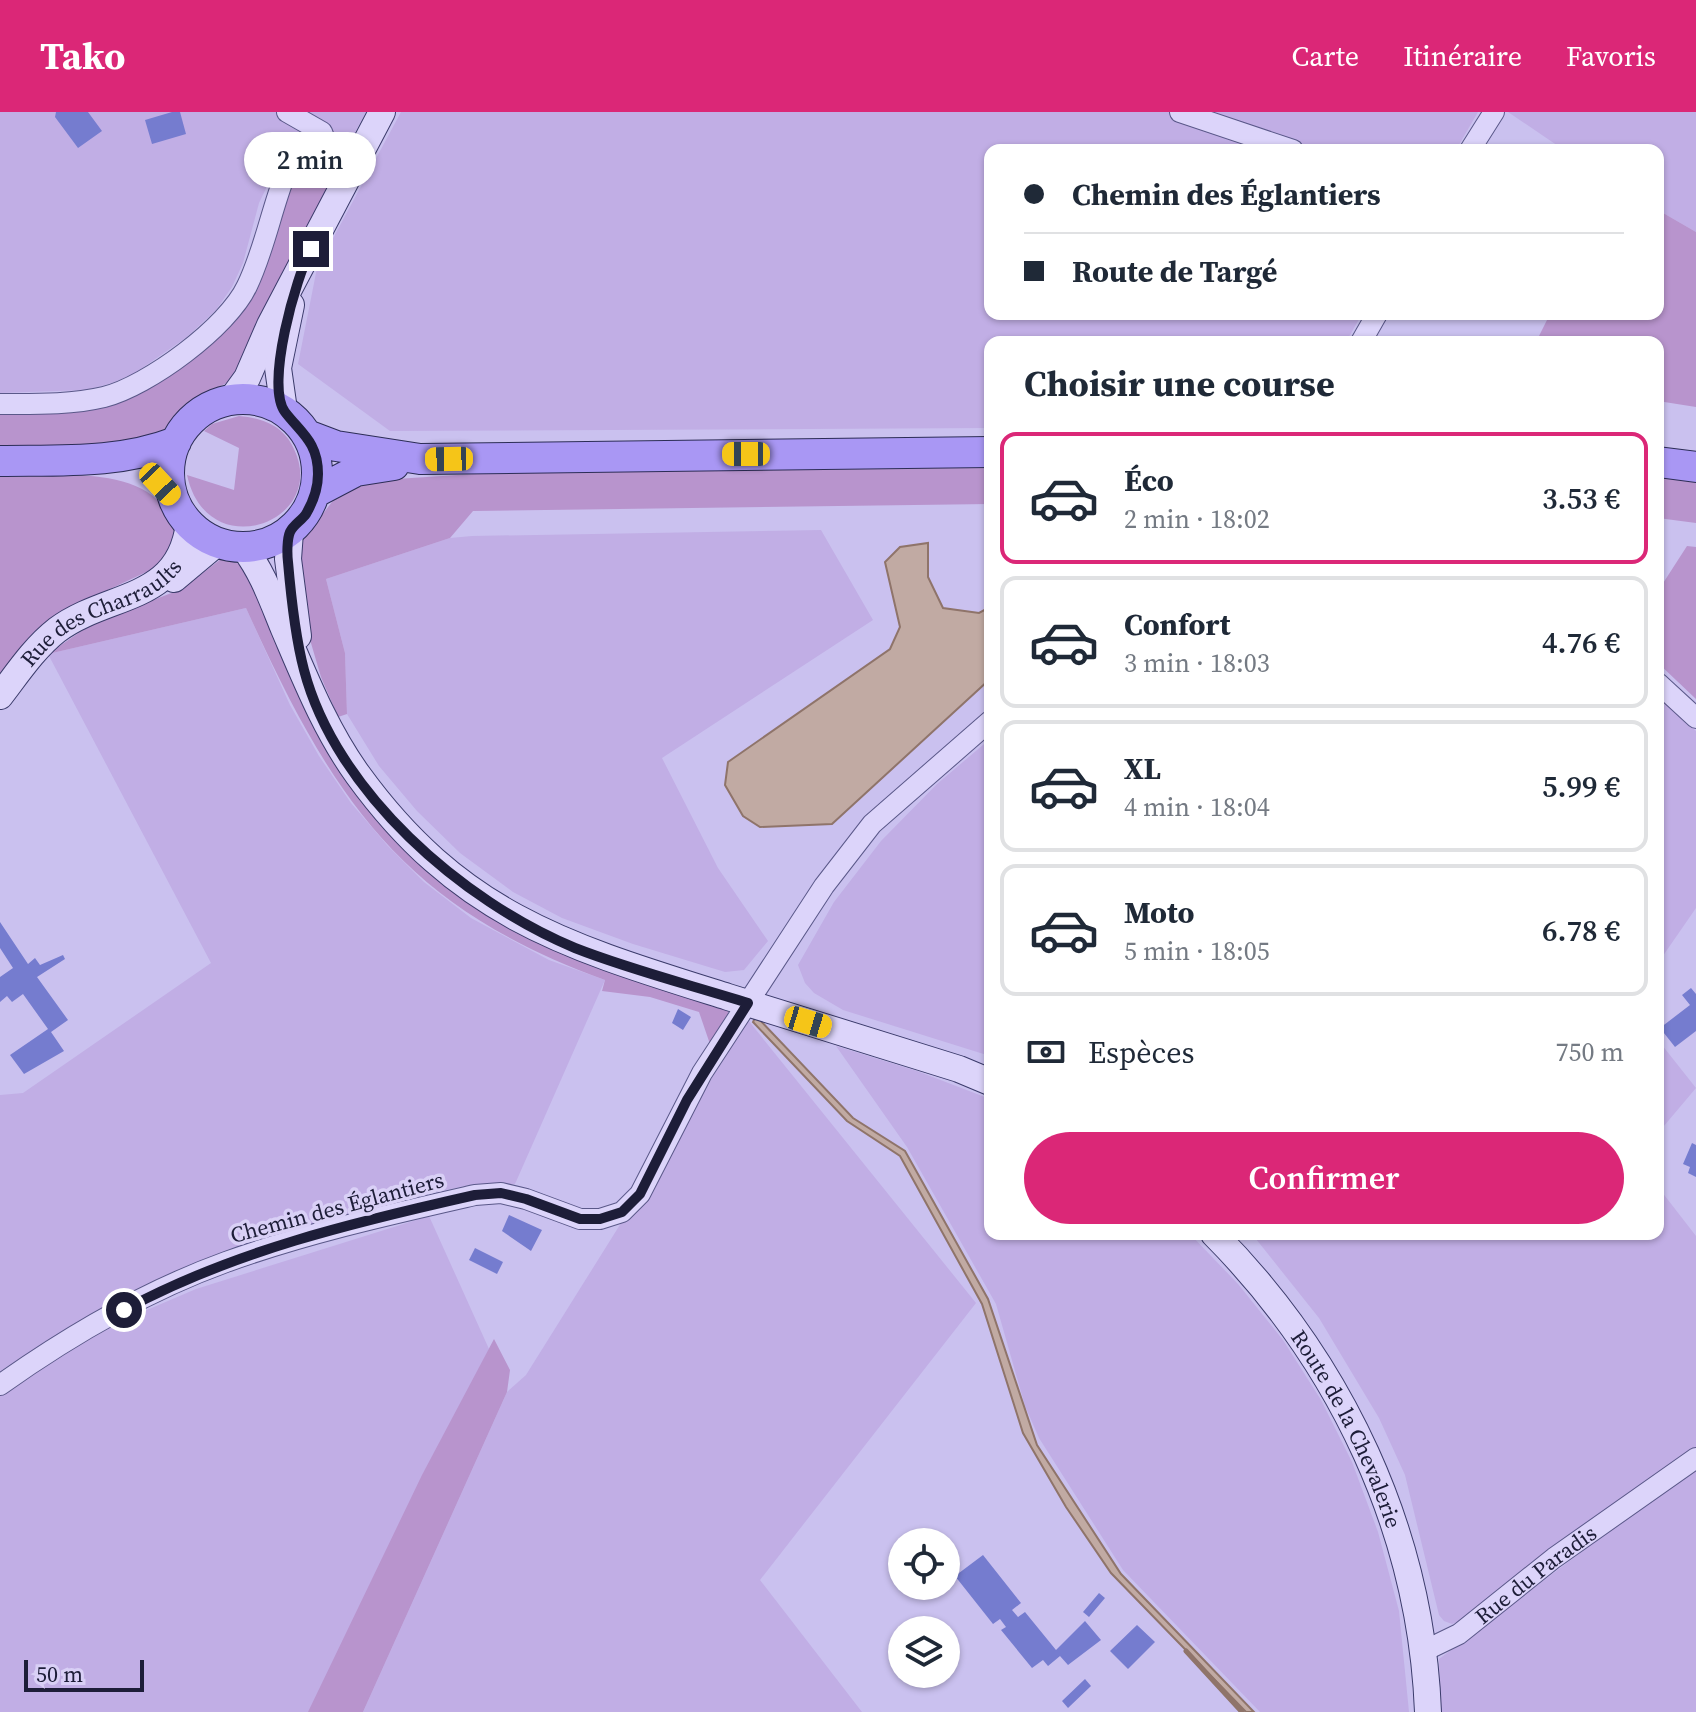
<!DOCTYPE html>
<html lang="fr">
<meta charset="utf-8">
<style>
:root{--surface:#fff;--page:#f6f6f7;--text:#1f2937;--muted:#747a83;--line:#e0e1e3;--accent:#db2777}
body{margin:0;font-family:"Source Serif 4",serif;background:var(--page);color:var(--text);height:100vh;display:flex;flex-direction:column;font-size:30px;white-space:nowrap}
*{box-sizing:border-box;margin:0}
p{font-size:26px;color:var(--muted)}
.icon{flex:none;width:44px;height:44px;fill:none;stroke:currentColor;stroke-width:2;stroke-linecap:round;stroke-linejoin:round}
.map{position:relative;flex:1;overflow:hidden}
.details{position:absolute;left:984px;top:224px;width:680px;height:904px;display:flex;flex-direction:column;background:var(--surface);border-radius:16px;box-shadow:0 2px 6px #0004}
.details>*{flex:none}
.guide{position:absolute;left:984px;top:32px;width:680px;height:176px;border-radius:16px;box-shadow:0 2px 6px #0004;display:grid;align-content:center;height:176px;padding:0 40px;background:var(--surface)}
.tools{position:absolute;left:888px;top:1416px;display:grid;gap:16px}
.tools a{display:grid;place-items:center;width:72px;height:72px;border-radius:50%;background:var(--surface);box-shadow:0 2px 6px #0004;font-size:40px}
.scale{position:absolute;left:24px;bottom:20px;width:120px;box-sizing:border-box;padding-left:8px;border:4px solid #1d1d38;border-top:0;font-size:22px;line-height:28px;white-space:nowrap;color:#1d1d38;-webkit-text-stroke:6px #d9d0f6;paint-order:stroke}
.end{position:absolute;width:36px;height:36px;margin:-18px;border:10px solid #1d1d38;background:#fff;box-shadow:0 0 0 4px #fff}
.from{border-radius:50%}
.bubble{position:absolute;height:56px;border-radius:28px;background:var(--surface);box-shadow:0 2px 6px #0004;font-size:26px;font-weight:600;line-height:56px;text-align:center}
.car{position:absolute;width:24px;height:48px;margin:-24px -12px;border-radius:10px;box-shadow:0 0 6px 2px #0007;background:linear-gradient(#f5c518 24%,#345 0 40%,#f5c518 0 76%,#345 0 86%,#f5c518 0)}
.guide b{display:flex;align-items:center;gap:28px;height:76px;font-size:30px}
.guide b+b{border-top:2px solid var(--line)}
.guide i{width:20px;height:20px;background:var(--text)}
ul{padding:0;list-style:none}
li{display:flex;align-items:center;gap:24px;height:132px;margin:0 16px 12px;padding:0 24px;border:4px solid var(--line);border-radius:16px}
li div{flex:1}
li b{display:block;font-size:30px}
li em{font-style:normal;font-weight:600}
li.current{border-color:var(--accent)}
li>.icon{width:72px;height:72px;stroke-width:1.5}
h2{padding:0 40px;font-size:36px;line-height:96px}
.pay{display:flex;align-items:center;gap:20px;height:88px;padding:0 40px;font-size:30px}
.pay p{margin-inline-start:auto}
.cta{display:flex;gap:16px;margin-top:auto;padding:16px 40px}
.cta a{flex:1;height:92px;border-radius:48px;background:var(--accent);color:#fff;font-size:32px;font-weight:600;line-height:92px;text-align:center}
header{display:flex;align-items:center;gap:48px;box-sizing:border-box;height:112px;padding:0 40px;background:var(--accent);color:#fff}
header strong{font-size:38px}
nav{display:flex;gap:44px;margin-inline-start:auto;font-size:28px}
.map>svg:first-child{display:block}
.farmland{fill:#c1aee5}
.green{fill:#b894cd}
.water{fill:#c1aaa3;stroke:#8f746a;stroke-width:2}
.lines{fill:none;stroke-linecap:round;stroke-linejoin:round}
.stream{stroke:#8f746a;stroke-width:5}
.building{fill:#757ccf}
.street-casing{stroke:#5a5889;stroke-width:22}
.secondary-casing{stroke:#3b3b6b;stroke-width:28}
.primary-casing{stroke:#2c2d56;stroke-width:32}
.street{stroke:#dcd4fa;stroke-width:20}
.secondary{stroke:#dcd4fa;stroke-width:26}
.primary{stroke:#a997f4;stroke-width:30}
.route{stroke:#1d1d38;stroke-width:10}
.labels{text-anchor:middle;stroke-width:7;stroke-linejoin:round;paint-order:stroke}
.street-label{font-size:22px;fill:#1d1d38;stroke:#d9d0f6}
</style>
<header>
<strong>Tako</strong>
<nav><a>Carte</a><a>Itinéraire</a><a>Favoris</a></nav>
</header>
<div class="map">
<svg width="1696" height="1600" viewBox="0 0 1696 1600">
<rect width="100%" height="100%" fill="#cac1ef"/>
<path class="farmland" d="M0,0H366L351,28L329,32L302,23L271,66L259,91L243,151L232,175L216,198L187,225L135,261L112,271L86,278L0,281Z
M401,0H1478L1456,38H990V202H1362L1346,230H990V316L390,319L298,252L317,156Z
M1508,0H1696V120L1658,98V38H1564Z
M821,418L873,508L662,646L718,756L768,829L744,858L725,860L633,832L562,806L513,780L460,741L417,699L379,654L347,602L345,541L326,467L450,426L472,424Z
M246,496L290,593L319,644L351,691L387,733L424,770L471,806L549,848L605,868L515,1072H475L436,1080L232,1136L123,1185L0,1259V983L23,981L211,851L48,542Z
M1658,582L1696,619V796L1658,851Z
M990,627V944L843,898L814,881L805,871L798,853L834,790L881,729L937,672Z
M748,908L976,1191L760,1468L862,1600H363L507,1280L526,1263Z
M1658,928L1696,976L1658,1021Z
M836,934L917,959L990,987V1122H1190L1238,1172L1283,1228L1321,1288L1352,1350L1378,1420L1399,1499L1409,1600H1260L1123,1458L1039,1326L1025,1294L996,1192L907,1035Z
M1658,1075L1696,1124V1338L1460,1509L1452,1512L1444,1509L1439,1503L1405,1363L1379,1306L1319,1206L1252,1122H1658Z
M429,1104L489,1237L309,1600H0V1282L51,1239L196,1177Z
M1696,1354V1600H1440L1439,1547Z"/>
<path class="green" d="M310,55L325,56L333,68L232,268L186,293L163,320L128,333L0,334V301L83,299L113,293L174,260L215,228L239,202L285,84Z
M1658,98L1696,120V295L1658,289V230H1536L1550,202H1658Z
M239,304C263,306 284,314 294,337C329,410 207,455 187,363L234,378L239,336L204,319L212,312Z
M990,354V392L473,399L450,426L326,467L345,541L347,602L338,605L321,565L308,521L298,441L303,428L338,382L365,369L504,360Z
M1658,364L1696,369V411L1658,406Z
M0,365C63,364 172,347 177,435L157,455L65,498L0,568Z
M1687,434L1696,435V587L1658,551V479Z
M221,447L240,452L409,739L728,897V908L711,935L699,900L650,885L602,879L605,868C401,794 332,686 246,496L48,542L93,511L182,477Z
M494,1227L510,1258L507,1280L363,1600H308L422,1363Z"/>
<path class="water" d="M928,431V465L943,496L979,501L990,495V567L832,712L760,715L743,704L725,673L728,650L890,537L900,515L885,450L900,435Z
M756,904L853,1006L905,1039L988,1187L1037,1333L1121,1462L1254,1600H1246L1111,1461L1066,1395L1023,1321L982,1192L900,1044L847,1009L753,910Z"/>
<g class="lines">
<path class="stream" d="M1186,1539L1242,1600"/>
</g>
<path class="building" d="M56,0H88L102,19L78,36L55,5Z
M172,0H180L186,22L152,32L145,8Z
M0,810L28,852L35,846L40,853L63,843L65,847L37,865L68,908L51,920L64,939L24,962L10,943L48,917L23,882L12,890L7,884L0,890V865L13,856L0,836Z
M1691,876L1696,882V919L1675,935L1660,916L1690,893L1682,883Z
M678,897L691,905L683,918L672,911Z
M1692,1031L1696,1033V1065L1688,1061L1690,1055L1683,1052Z
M509,1103L542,1118L531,1139L502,1119Z
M475,1136L503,1150L497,1162L469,1148Z
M983,1443L1021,1491L1012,1498L1018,1505L1025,1500L1056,1538L1085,1509L1101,1528L1068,1553L1060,1544L1048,1554L1043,1548L1032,1556L1001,1518L1006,1515L1000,1507L993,1512L955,1464Z
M1099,1481L1105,1486L1089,1505L1083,1500Z
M1137,1513L1155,1530L1128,1557L1110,1539Z
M1085,1567L1091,1574L1068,1596L1062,1589Z"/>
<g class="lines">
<defs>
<g id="street">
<path d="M287,0L322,20L332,46"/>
<path d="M1180,0L1293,38"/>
<path d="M1470,38L1494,0"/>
<path d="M1361,230L1377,202"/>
<path d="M0,292C35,292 70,293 104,285C148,274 228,215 247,174C264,139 271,99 285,63C305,39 327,43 351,59"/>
<path d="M1658,571L1696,606"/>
<path d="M0,1273C69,1224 146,1179 226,1150C306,1121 392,1102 475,1083L501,1081L526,1087L580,1107H600L622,1100L640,1082L702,961L824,774L872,712L990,609"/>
<path id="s1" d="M1424,1539L1459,1522L1554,1446L1696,1346"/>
</g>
<g id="secondary">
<path d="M231,288L247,266L270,213L382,0"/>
<path d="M284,298L278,256L291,193"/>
<path d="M290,420L288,447L298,524"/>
<path d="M244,436C263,461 272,488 284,517C305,566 326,619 358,663C461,805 569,835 728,885C805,909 882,933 959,957L990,970"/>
<path d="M174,467L217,431"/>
<path id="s2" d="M0,584C17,562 34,536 57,518C108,480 179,491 189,412"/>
<path id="s3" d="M1214,1122C1341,1250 1421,1419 1428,1600"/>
</g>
<path id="primary" d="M169 361a74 74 0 1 1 148 0a74 74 0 1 1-148 0Z
M307,323L336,334L420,347L990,340
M0,349C60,348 119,352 176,330
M1658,350L1696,355
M316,380L356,359L394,353"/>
</defs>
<use href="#street" class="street-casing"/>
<use href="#secondary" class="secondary-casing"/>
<use href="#primary" class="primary-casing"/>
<use href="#street" class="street"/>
<use href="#secondary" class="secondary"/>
<use href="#primary" class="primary"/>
</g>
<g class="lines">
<path class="route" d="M124,1198C233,1139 355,1110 475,1083L501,1081L526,1087L580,1107H600L622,1100L640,1082L687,988L748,891C691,873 631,858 575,836C462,789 336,680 304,558C295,524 291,485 288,450C287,442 287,427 290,420C293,413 302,408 306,402C313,390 318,375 318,362C318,330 301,321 285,300C265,273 296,165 311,137"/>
</g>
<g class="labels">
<g class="street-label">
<text dy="8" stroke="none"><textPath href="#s2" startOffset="134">Rue des Charraults</textPath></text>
<text transform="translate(337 1095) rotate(-15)" y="8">Chemin des Églantiers</text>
<text dy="8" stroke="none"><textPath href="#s3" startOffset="238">Route de la Chevalerie</textPath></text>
<text dy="8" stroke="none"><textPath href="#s1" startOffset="136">Rue du Paradis</textPath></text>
</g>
</g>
</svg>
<div class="tools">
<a><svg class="icon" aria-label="locate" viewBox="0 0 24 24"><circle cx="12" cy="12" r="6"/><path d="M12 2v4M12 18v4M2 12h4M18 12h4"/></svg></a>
<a><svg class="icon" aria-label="layers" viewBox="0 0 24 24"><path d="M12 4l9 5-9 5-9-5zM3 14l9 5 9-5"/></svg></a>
</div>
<div class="scale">50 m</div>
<i class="end from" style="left:124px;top:1198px"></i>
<i class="end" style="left:311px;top:137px"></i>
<div class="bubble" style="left:244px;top:20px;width:132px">2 min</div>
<i class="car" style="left:746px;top:342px;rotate:270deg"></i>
<i class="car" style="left:449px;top:347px;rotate:269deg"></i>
<i class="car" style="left:160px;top:372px;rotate:137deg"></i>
<i class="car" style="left:808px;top:910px;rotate:107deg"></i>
<div class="guide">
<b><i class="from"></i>Chemin des Églantiers</b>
<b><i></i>Route de Targé</b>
</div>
<section class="details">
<h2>Choisir une course</h2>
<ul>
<li class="current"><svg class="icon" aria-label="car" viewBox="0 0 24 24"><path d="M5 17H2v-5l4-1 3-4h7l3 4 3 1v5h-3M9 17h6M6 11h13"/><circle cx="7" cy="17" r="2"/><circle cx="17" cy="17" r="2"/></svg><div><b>Éco</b><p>2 min · 18:02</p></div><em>3.53 €</em></li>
<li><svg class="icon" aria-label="car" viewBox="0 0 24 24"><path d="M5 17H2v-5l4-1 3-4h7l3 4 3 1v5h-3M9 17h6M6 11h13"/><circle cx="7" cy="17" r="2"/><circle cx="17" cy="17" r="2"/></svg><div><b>Confort</b><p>3 min · 18:03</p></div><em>4.76 €</em></li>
<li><svg class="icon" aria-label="car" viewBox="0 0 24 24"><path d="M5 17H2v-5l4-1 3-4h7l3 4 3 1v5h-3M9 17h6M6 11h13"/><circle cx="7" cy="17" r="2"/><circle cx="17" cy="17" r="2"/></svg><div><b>XL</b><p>4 min · 18:04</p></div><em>5.99 €</em></li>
<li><svg class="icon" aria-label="car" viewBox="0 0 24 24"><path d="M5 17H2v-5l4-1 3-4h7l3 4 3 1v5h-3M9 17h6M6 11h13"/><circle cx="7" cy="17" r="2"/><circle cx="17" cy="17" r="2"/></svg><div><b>Moto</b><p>5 min · 18:05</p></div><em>6.78 €</em></li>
</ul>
<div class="pay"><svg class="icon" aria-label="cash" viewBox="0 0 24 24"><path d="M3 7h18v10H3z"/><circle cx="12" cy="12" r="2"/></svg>Espèces<p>750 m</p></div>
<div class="cta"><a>Confirmer</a></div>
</section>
</div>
